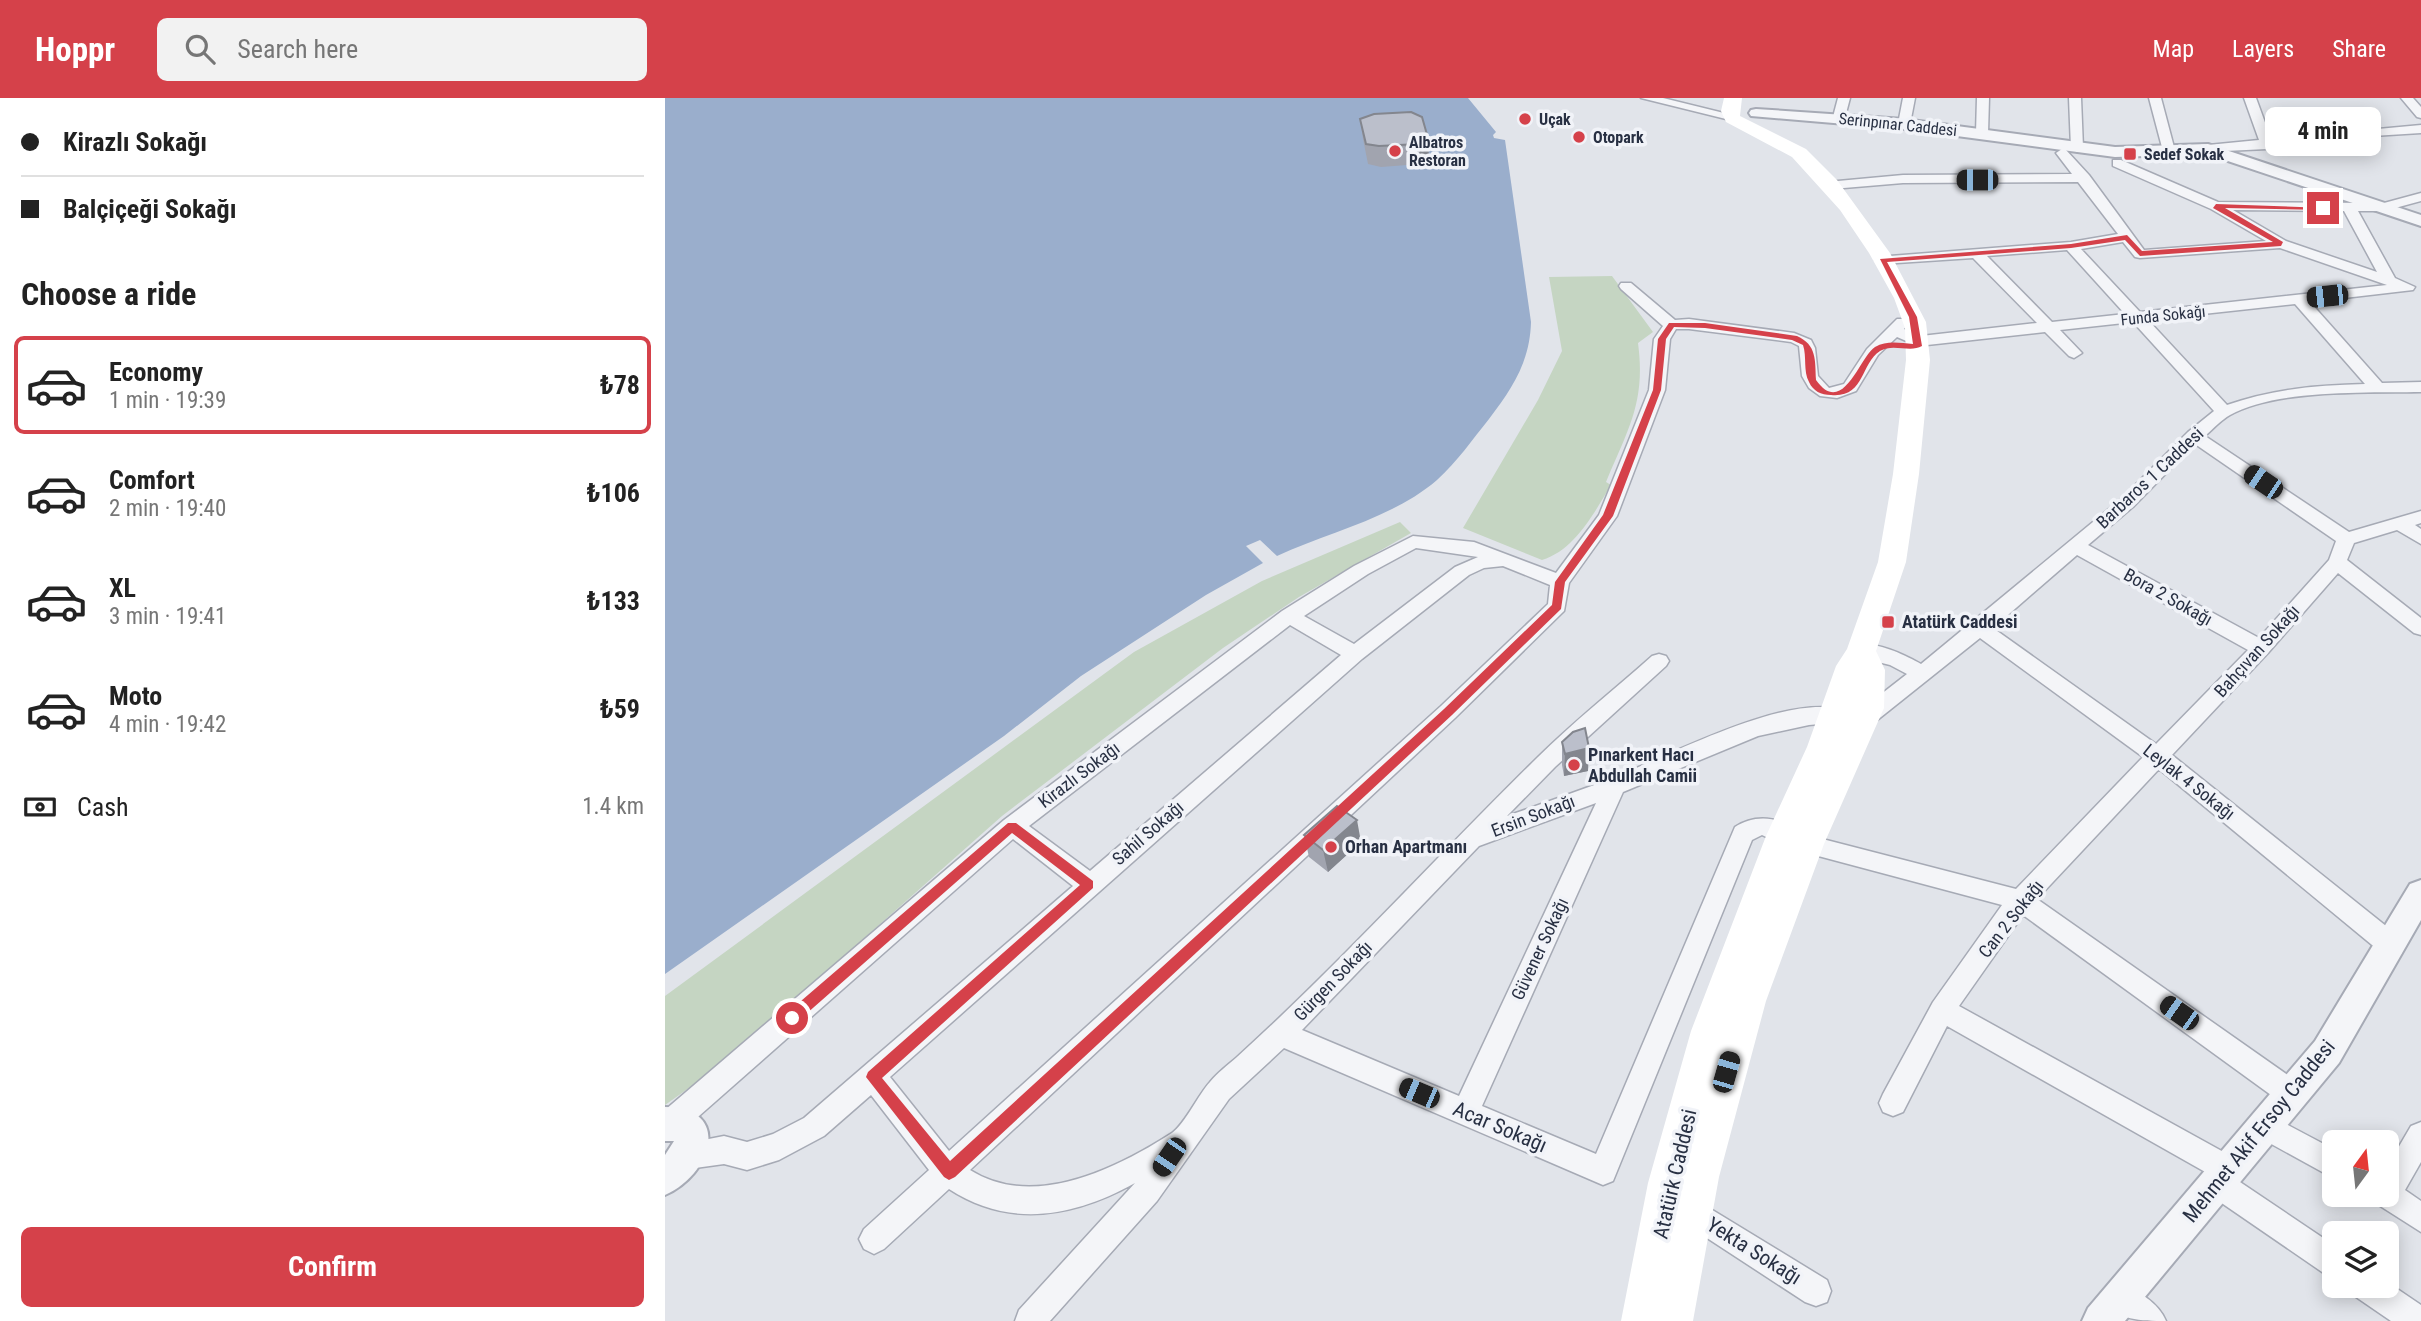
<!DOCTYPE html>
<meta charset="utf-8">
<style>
:root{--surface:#fff;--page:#f2f2f2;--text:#222;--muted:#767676;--line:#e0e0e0;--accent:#d5414a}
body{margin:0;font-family:"Roboto Condensed",sans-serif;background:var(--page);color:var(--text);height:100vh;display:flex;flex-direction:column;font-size:26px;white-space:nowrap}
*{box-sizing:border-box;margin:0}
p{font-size:23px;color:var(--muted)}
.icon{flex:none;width:38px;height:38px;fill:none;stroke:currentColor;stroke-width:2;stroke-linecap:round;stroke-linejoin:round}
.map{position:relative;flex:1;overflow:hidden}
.details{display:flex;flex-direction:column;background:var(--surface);width:665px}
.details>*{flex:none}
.guide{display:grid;align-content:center;height:154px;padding:0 21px;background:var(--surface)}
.needle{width:46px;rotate:15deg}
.tools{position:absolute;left:1657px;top:1032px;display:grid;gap:14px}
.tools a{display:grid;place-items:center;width:77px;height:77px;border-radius:10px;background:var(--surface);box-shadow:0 4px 18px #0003;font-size:35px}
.end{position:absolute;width:32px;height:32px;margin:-16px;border:9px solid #d5414a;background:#fff;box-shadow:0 0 0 4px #fff}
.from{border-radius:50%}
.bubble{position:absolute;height:49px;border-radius:10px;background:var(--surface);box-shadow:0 4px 18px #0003;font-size:23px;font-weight:700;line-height:49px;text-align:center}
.car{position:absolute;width:21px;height:42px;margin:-21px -10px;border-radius:9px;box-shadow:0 0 5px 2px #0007;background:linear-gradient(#222 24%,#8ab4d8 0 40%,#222 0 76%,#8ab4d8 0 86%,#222 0)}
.guide b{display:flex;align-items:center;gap:24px;height:66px;font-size:26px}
.guide b+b{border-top:2px solid var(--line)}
.guide i{width:18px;height:18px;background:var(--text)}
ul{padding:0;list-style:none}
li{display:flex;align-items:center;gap:21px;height:98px;margin:0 14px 10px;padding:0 7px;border:4px solid transparent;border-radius:10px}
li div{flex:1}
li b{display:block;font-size:26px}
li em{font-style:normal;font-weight:700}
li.on{border-color:var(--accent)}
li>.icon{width:63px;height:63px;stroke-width:1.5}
h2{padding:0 21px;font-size:32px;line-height:84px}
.pay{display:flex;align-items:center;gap:18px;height:77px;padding:0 21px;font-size:26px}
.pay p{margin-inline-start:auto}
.cta{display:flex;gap:14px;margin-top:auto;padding:14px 21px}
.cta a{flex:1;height:80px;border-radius:10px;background:var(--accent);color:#fff;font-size:28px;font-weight:700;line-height:80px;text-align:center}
header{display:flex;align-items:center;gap:42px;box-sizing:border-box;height:98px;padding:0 35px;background:var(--accent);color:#fff}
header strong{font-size:33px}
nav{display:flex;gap:38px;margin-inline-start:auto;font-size:24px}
.search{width:490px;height:63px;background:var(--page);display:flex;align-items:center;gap:18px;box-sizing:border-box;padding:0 24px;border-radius:10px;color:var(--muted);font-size:26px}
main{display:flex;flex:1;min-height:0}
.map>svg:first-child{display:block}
.green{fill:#c5d5c2}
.water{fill:#9aaecc}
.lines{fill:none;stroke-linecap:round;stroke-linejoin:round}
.minor-casing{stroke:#a6aab5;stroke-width:3}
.tertiary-casing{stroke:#a6aab5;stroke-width:4}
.minor{fill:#f4f5f8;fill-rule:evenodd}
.tertiary{fill:#f4f5f8;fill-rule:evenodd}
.secondary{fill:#fff;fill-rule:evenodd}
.wall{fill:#a1a4af}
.shaded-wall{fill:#83868e}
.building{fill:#bbbfcb;stroke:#83868e;stroke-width:2}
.route{fill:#d5414a}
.poi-dot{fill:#d5414a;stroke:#f1f3f8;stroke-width:2.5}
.labels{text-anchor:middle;stroke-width:7;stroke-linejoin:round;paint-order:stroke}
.far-poi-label{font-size:16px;font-weight:bold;fill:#283043;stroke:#f1f3f8;text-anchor:start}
.far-street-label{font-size:16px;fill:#283043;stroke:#f1f3f8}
.street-label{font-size:18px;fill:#283043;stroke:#f1f3f8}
.poi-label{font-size:18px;font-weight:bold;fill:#283043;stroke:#f1f3f8;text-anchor:start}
.near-street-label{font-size:21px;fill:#283043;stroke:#f1f3f8}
</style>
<header>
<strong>Hoppr</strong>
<div class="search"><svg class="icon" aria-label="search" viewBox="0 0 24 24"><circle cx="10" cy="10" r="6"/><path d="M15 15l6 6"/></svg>Search here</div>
<nav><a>Map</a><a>Layers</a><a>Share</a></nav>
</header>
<main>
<section class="details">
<div class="guide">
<b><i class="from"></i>Kirazlı Sokağı</b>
<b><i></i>Balçiçeği Sokağı</b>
</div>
<h2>Choose a ride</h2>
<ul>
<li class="on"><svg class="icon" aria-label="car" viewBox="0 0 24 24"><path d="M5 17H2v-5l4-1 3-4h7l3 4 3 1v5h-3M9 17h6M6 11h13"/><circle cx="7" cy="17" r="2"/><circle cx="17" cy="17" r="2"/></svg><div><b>Economy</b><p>1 min · 19:39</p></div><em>₺78</em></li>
<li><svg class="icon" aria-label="car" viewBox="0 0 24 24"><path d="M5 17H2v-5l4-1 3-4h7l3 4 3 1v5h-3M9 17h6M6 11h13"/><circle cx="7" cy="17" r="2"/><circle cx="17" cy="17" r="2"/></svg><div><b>Comfort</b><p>2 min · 19:40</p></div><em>₺106</em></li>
<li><svg class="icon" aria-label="car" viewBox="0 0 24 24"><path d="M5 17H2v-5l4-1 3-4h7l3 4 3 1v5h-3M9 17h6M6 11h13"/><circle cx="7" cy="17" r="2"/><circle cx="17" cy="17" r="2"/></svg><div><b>XL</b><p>3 min · 19:41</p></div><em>₺133</em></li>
<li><svg class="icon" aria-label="car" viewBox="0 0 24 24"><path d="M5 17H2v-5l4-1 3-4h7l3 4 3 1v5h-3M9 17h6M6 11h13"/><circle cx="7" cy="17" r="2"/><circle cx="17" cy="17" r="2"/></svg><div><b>Moto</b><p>4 min · 19:42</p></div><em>₺59</em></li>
</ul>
<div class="pay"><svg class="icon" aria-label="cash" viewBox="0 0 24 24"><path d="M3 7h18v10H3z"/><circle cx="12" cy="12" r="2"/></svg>Cash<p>1.4 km</p></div>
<div class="cta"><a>Confirm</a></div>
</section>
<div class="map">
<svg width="1756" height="1223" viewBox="0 0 1756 1223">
<rect width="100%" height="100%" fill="#e1e4ea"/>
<path class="green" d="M947,178L988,234L973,245C981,304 963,331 941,384L946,387C929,415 910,452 877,462L798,430L873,302L897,253L884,179Z
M735,424L746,435L634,499L558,550L337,718L55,968L0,1007V898L469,554L597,483Z"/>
<path class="water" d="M0,0H803L831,34L828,37L829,40L840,42L866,224C865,264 847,291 824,321C807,342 792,364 772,382C728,420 664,434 612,458L595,442L581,448L598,465L541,497L416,578L339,638L0,876Z"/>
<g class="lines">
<defs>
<path id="minor" d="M976,0H998L1071,18L1065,22Z
M1173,0H1185L1180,19L1174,23L1168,19Z
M1238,0H1250L1245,26L1239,30L1233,26Z
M1312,0H1324L1323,35L1317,39L1311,35Z
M1404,0H1416L1418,50L1412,54L1406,50Z
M1484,0H1496L1510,53L1508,56L1504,57L1498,53Z
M1579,0H1591L1606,41L1756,27V35L1676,40L1602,51L1539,54L1537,51L1543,47L1594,42Z
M1736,0H1748L1756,9V20L1752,19Z
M1397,51L1401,52L1424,77L1479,152L1601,143L1546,111L1448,68V62H1456L1553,104L1719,105L1756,95V103L1719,113H1693L1730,180L1750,189L1748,192L1645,204L1717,285L1756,284V294C1703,295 1611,291 1565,317C1556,322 1548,331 1540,338L1684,434L1756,413V425L1750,427L1756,431V446L1732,432L1689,445L1682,462L1756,520V537L1749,535L1673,475L1603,555L1507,657L1736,840L1739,848L1736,856L1727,859L1718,856L1494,671L1372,801L1637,987L1640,996L1637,1005L1627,1009L1617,1005L1358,817L1294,908L1573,1062L1577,1072L1572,1082L1670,1148V1181L1660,1176L1542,1095L1538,1085L1542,1075L1282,928L1238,1014L1228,1018L1218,1014L1214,1005L1218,996L1268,904L1337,807L1142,755L1134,753L1130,746L1134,739L1142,737L1351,791L1478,659L1315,540L1206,627L1199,629L1192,627L1188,621L1192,615L1242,576L1225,567L1189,558L1186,553L1189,548C1209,542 1238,556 1256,566L1457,400L1523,334L1549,313L1468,224L1395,232L1417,255L1409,260L1404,258L1380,234L1253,248L1232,239L1213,257L1191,293L1172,300L1155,298L1144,290L1137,278L1134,248L1126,244L1024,231H1011L1005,241L1000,292L952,418L904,485L899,513L790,620L305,1072C368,1112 451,1071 507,1035C520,1026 533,997 545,984C552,975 563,967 572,959C677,864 771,759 872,660C908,624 949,592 987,558L994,556L1001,558L1004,563L1001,568L890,669L842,718C877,706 913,693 948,680C1003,658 1121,595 1177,612L1181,618L1177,624L1144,627L1093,638L958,694L817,1008L931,1056L1070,729C1088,717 1118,716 1129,738L1126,745L1118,747L1097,737L1087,742L948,1083L938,1087L619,950L564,1001L492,1103L385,1223H350L354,1212L470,1085C409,1119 345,1131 284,1091L219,1151L209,1156L199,1151L194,1141L199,1131L264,1072L206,997L159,1038L114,1062L82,1072L59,1066L23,1071L13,1067L9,1057L13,1047L59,1038L82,1044L108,1036L139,1020L408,788L348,741L17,1033L7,1037L0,1034V1012L339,722L617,513L689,468L748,438L809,444L891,475L934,417L984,292L989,241L998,228L956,191L954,188L956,185H966L1010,222L1024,221L1129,235L1146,242L1150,250L1153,278L1164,290L1179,286L1202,251L1232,221H1242L1245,224L1239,231L1256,238L1372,225L1308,160L1217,166L1210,162L1212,159L1406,144L1453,136L1413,84L1238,85L1167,91L1162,90V84L1238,77L1407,76L1391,55ZM1568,112L1679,113L1712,174L1621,143ZM1458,144L1470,159L1475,160L1615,150L1722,187L1475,214L1416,151ZM1402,152L1460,216L1387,224L1322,158ZM1630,206L1700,286C1653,287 1607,291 1562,307L1483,222ZM1530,346L1671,443L1664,462L1594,540L1423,447L1469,408ZM751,450L813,459L790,469L689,546L639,518L703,476ZM1412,457L1583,552L1491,646L1328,530ZM838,468L885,487L883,506L776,608L284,1053L225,979L697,561L804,477L819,470ZM625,527L676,557L425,773L364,728ZM931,705L794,998L637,932L814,748Z
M1600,1015L1670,1052V1081L1590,1037L1586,1028L1590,1019Z
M1756,1024V1064L1740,1092L1756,1103V1134L1712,1106L1708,1097H1722V1069L1746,1028Z
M1026,1099L1162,1182L1166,1193L1162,1204L1151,1208L1140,1204L1016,1123L1012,1113L1016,1103Z
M1722,1184L1756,1207V1223H1726L1691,1199L1687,1188H1722Z
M1455,1185C1472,1192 1494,1205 1501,1223C1476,1223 1451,1223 1440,1200L1444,1189Z"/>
<path id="tertiary" d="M1091,11L1239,21L1450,49L1543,46L1756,117V128L1542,56L1450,59L1239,31L1086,18L1084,15L1086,12Z
M1756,782V822L1674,965L1460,1223H1417L1423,1210L1650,943L1745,786Z
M0,1009C68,1009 47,1077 0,1097V1057L9,1043H0Z"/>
</defs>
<use href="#minor" class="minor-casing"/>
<use href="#tertiary" class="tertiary-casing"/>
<use href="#minor" class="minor"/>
<use href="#tertiary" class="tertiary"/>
<path class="secondary" d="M1059,0H1077L1075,18L1141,51L1172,82L1225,155L1261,224L1265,262L1254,376L1241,464L1211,553L1220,572L1219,610L1159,746L1101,903L1054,1079L1028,1223H956L983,1085L1026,933L1101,738L1142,649L1171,568L1182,551L1213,464L1228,376L1241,262L1240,230L1229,200L1204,155L1175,112L1127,59L1061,24L1056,13Z"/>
</g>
<path class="wall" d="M757,19L764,60L755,66L716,69L703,66L698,41L695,21Z
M897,644L923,673L899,678L897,667Z
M639,737L696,744L663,774L644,759Z"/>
<path class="shaded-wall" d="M763,40L764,60L755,66L754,46Z
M924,650L923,673L899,678L900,656Z
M692,722L696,744L663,774L658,752Z"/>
<path class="building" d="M746,14L757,19L763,40L754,46L714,48L701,46L695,21L709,16Z
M920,630L924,650L900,656L897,644L908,634Z
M672,708L692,722L658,752L639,737Z"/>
<path class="route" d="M1551,106L1662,110L1658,112L1560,110L1618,144L1616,148L1475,158L1460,142L1406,150L1222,164L1252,219L1257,248C1245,255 1228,245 1215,253C1195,266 1200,300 1166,297C1156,297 1148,293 1144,284C1138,273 1142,259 1138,247L1127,242L1040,230L1009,229L1001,241L996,292L948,418L900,484L896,511L787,617L290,1079L284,1082L279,1079L201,979L203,974L415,787L347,735L132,924H122V915L343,725H351L428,783V790L217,980L285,1063L779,611L887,507L890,484L938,417L988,292L993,241L1004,225H1040L1132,238C1152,247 1150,262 1151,282C1178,320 1195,258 1210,249C1222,242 1235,245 1248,246L1244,219L1215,161L1406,146L1462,137L1477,153L1608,144L1548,110Z"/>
<g class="poi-dot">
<circle cx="860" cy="21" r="7"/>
<circle cx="914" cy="39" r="7"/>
<circle cx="730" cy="53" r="7"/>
<rect x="1458" y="49" width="14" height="14" rx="3.5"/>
<rect x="1216" y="517" width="14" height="14" rx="3.5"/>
<circle cx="909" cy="667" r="7"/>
<circle cx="666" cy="749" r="7"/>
</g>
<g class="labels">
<g class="far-poi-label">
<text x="874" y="27">Uçak</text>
<text x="928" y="45">Otopark</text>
<text x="744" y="50">Albatros<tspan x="744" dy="18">Restoran</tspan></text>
<text x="1479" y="62">Sedef Sokak</text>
</g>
<g class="far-street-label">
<text transform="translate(1233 26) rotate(6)" y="6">Serinpınar Caddesi</text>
<text transform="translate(1498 217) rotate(-6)" y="6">Funda Sokağı</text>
</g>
<g class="street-label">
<text transform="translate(1485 380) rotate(-43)" y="6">Barbaros 1 Caddesi</text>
<text transform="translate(1503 499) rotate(29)" y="6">Bora 2 Sokağı</text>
<text transform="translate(1592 553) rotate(-48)" y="6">Bahçıvan Sokağı</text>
<text transform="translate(414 677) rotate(-37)" y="6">Kirazlı Sokağı</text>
<text transform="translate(1524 684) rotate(38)" y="6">Leylak 4 Sokağı</text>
<text transform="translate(868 718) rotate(-21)" y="6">Ersin Sokağı</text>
<text transform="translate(483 735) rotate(-41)" y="6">Sahil Sokağı</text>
<text transform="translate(1346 821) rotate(-52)" y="6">Can 2 Sokağı</text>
<text transform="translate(875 851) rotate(-65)" y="6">Güvener Sokağı</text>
<text transform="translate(668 883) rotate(-46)" y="6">Gürgen Sokağı</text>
</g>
<g class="poi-label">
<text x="1237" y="530">Atatürk Caddesi</text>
<text x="923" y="663">Pınarkent Hacı<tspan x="923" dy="21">Abdullah Camii</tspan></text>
<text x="680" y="755">Orhan Apartmanı</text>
</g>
<g class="near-street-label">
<text transform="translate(835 1029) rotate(23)" y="7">Acar Sokağı</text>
<text transform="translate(1594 1033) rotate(-51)" y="7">Mehmet Akif Ersoy Caddesi</text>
<text transform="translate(1010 1076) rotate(-77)" y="7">Atatürk Caddesi</text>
<text transform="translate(1089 1153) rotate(32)" y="7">Yekta Sokağı</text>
</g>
</g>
</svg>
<div class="tools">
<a><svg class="needle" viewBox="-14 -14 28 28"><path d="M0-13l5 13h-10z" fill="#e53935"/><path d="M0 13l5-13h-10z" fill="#767676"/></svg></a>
<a><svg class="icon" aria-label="layers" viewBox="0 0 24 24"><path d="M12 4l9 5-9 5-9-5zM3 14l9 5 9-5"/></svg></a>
</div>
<i class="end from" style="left:127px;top:920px"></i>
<i class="end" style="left:1658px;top:110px"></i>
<div class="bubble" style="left:1600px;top:9px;width:116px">4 min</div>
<i class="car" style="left:1312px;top:82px;rotate:270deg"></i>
<i class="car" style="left:1662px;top:198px;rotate:264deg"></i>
<i class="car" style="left:1598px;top:384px;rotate:304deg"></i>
<i class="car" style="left:1514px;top:915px;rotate:305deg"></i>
<i class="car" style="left:1061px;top:974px;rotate:16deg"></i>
<i class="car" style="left:754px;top:995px;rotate:293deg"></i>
<i class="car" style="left:504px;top:1059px;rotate:214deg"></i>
</div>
</main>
